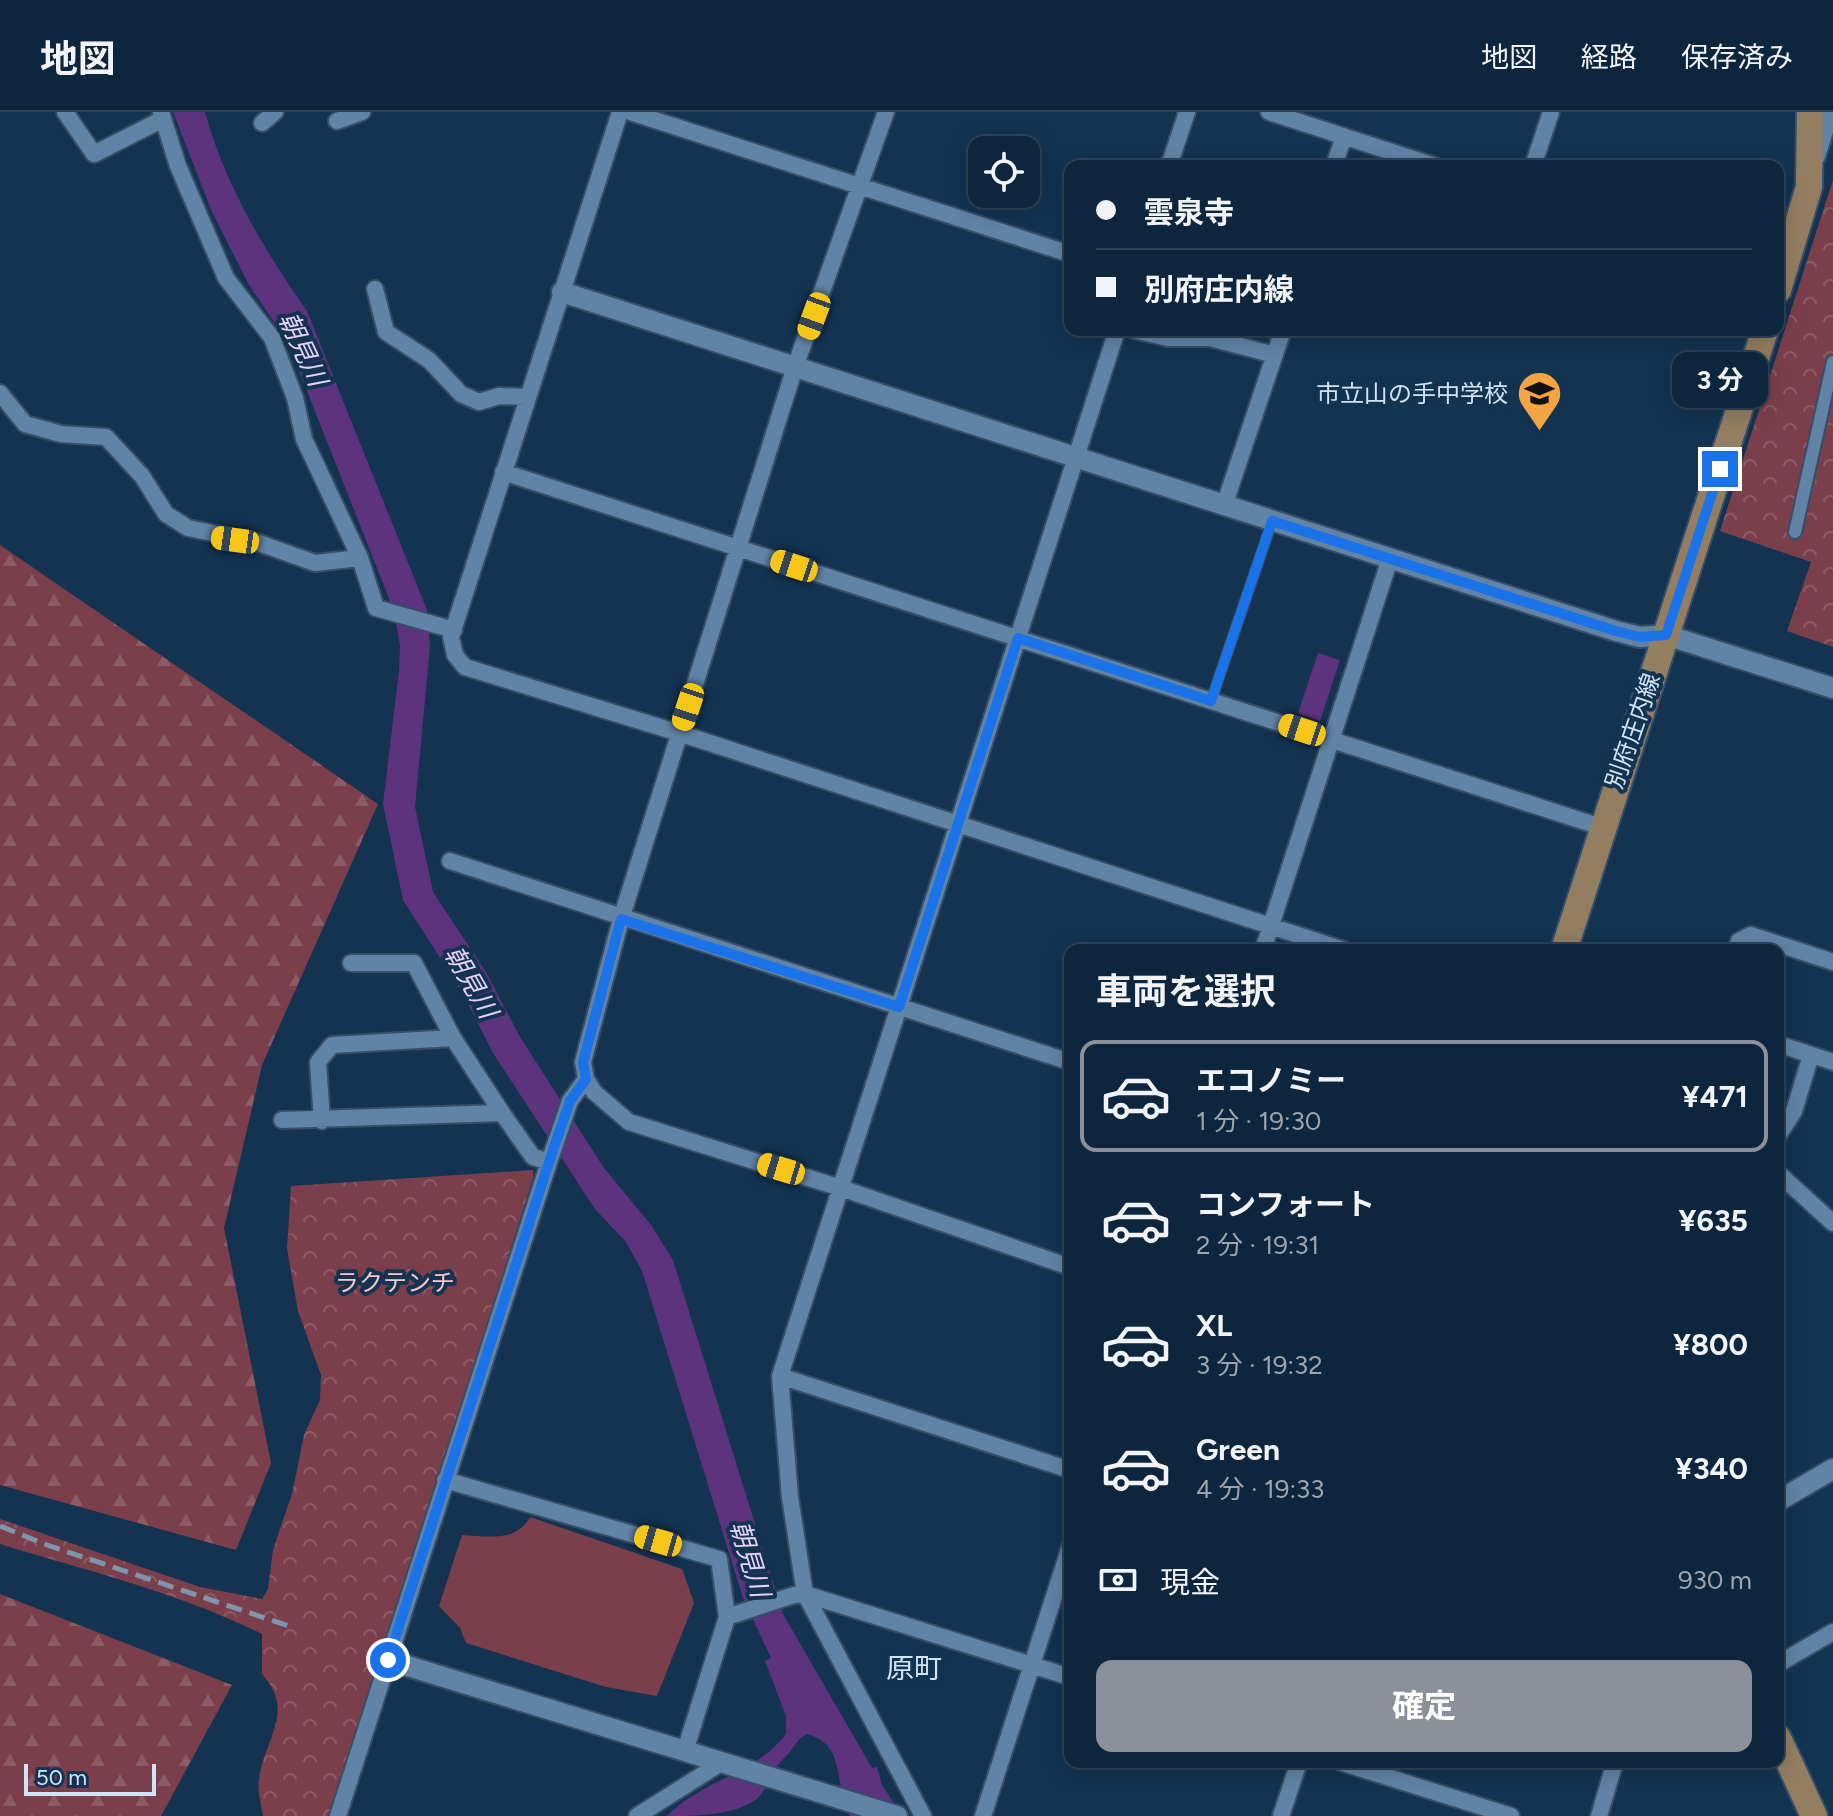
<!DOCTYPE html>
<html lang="ja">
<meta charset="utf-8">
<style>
:root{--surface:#0e263d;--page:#172e44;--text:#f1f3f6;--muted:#9ba5b0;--line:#2e4357;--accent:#8c9099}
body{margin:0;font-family:Figtree,"Noto Sans JP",sans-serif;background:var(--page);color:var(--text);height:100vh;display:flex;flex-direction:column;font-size:30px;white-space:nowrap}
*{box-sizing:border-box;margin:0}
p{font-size:26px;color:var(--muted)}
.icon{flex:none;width:44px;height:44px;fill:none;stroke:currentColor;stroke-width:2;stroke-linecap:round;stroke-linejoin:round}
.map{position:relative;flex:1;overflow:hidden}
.side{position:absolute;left:1064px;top:832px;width:720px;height:824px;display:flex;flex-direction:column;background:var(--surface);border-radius:16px;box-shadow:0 4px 20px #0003,0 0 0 2px var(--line)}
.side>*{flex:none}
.hud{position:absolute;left:1064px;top:48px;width:720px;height:176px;border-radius:16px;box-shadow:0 4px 20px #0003,0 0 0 2px var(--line);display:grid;align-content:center;height:176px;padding:0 32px;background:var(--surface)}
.fabs{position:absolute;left:968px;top:24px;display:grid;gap:16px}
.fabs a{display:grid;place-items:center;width:72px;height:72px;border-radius:16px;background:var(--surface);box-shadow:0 4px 20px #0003,0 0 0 2px var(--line);font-size:40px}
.scale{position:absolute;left:24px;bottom:20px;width:132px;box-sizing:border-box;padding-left:8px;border:4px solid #d1e3f6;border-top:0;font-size:22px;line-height:28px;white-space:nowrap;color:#d1e3f6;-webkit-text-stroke:6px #133351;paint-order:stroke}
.end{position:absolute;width:36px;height:36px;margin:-18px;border:10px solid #1a73e8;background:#fff;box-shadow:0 0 0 4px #fff}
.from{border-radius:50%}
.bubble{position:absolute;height:56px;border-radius:16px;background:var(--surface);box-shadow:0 4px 20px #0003,0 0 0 2px var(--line);font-size:26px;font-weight:700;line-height:56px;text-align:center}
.car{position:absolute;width:24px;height:48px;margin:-24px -12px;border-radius:10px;box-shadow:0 0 6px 2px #0007;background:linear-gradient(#f5c518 24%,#345 0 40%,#f5c518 0 76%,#345 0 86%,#f5c518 0)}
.hud b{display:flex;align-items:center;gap:28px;height:76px;font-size:30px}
.hud b+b{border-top:2px solid var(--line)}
.hud i{width:20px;height:20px;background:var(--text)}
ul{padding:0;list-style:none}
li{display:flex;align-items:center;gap:24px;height:112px;margin:0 16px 12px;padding:0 16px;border:4px solid transparent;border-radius:16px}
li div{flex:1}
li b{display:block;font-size:30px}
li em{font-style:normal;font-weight:700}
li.active{border-color:var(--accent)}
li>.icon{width:72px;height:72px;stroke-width:1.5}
h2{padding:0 32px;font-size:36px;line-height:96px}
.pay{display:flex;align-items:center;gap:20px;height:88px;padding:0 32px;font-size:30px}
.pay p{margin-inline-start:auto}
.cta{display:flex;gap:16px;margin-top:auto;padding:16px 32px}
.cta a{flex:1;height:92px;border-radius:16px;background:var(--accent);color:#fff;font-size:32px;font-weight:700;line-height:92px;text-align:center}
header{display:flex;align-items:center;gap:48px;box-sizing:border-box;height:112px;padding:0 40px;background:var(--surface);border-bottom:2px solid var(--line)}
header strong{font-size:38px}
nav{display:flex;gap:44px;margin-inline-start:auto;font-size:28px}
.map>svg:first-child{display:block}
.forest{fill:url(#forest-firs)}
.park{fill:url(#park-crowns)}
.pitch{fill:#7b3f4b}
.water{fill:#5e337d}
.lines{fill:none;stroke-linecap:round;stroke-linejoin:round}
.service-casing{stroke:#364e68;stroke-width:12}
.pedestrian-casing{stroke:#364e68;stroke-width:16}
.minor-casing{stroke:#364e68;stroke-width:20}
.tertiary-casing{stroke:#364e68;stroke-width:24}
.primary-casing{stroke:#364e68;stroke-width:30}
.service{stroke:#6183a5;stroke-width:8}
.pedestrian{stroke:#6183a5;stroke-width:12}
.minor{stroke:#6183a5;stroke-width:16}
.tertiary{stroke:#6183a5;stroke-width:20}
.primary{stroke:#937e61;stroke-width:26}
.rail{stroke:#7d95ad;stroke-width:5;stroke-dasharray:16 8;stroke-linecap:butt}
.route{stroke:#1a73e8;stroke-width:10}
.labels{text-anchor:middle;stroke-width:8;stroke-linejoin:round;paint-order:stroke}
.poi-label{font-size:24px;fill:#d1e3f6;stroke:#133351;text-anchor:end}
.street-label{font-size:24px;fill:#d1e3f6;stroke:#133351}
.park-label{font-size:24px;fill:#fac4cc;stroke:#133351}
.water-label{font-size:26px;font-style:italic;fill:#e7d0fb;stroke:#133351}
.quarter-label{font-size:28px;fill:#d1e3f6;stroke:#133351}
</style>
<header>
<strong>地図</strong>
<nav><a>地図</a><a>経路</a><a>保存済み</a></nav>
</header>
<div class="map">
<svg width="1833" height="1704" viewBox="0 0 1833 1704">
<defs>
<pattern id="forest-firs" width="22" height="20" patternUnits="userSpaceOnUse" patternTransform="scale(2)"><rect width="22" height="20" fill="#7b3f4b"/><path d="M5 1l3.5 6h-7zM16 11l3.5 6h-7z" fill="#8d5b66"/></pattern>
<pattern id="park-crowns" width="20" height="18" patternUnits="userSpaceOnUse" patternTransform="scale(2)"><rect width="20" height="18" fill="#7b3f4b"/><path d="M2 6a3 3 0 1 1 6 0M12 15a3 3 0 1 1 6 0" fill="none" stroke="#8d5b66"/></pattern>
</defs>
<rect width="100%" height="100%" fill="#133351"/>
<path class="forest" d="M0,433L378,692L262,953L224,1116L271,1351L236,1438L0,1373Z
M0,1482L232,1573L161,1704H0Z"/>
<path class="park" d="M1833,68V535L1787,519L1811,450L1720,419Z
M533,1058V1066L332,1704H263C261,1692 257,1678 259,1667C265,1625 296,1600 262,1562V1522C180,1481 88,1459 0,1432V1407L200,1475L262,1487L268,1477L273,1438L292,1382L304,1323L320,1288L321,1263L298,1199L287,1137L291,1074Z"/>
<path class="pitch" d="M530,1405L682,1457L694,1491L657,1584L606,1575L466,1531L460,1516L439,1494L462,1423C487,1424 516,1431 530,1405Z"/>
<path class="water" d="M173,0H205C225,73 264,138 307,199L427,498L430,534L415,695L433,780L486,860L520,925L604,1056L651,1113L673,1148L783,1502L872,1656L877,1655L882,1673L902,1704H850C833,1675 848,1633 807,1622C795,1628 795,1636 786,1644C773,1656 770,1673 758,1686C735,1704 696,1704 667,1704C700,1669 756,1662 786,1622V1604L765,1549L771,1546L743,1486L642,1159L626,1130L595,1097L493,941L462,880L403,788L383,692L399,559L400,534L394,499L288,231L248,171L212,100Z
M1318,541L1340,548L1320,609L1298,601Z"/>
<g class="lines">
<defs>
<path id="service" d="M1211,589L1272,410"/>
<path id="pedestrian" d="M1795,420L1833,250"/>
<path id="minor" d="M65,0L94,42L163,7
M161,0L178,54L226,166L272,226L295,286L304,327L360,446L376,496L454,518
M620,0L451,525L455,543L465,555L679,621L1344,838
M630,0L1070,142
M886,0L795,255L621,807L583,950L586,967L594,980L629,1010L841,1076L1070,1155
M1269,0L1435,54
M337,9L362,0
M262,11L275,0
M1169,54L1187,0
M1334,54L1344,24
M1533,54L1551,0
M375,177L386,220L429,248L461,282L479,290L499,284L527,285
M1134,218L1168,226H1210L1275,243
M0,281L25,312L61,322L106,325L142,364L166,402L188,416L256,430L315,451L360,446
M503,360L1592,712
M1224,394L1283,218
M450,749L1070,950
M1263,838L1390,447
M1737,838L1739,829L1751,823L1833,850
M351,851H414L453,926L502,1001L533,1045L549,1050
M1778,932L1833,950
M282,1008L502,1001
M322,1009L318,950L332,933L453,926
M1778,1024L1794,999L1811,943
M1778,1061L1833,1111
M780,1264L1070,1358
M445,1368L719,1447L727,1505
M1778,1552L1833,1520
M685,1639L727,1505L794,1483L805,1482L1070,1565
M1340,1650L1511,1704
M338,1704L549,1050L570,989L586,967
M637,1704L724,1649
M923,1704L805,1482L790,1385L780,1264L1117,218
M983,1704L1070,1435
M1281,1704L1299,1650
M1599,1704L1615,1650"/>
<path id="tertiary" d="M1815,44L1829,0
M562,180L1616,519L1640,525L1666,523L1833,576
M1778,1389L1833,1357
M388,1548L897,1704"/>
<path id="primary" d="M1778,178L1809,75L1810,0
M1564,838L1765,218
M1778,1626L1814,1704"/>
</defs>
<use href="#service" class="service-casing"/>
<use href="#pedestrian" class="pedestrian-casing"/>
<use href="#minor" class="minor-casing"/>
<use href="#tertiary" class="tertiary-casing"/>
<use href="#primary" class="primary-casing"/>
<use href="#service" class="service"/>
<use href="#pedestrian" class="pedestrian"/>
<use href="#minor" class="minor"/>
<use href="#tertiary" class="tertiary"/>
<use href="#primary" class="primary"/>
<path class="rail" d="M0,1414L47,1433L292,1515"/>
</g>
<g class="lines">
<path class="route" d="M388,1548L549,1050L570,989L586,967L583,950L621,807L899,895L1018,526L1211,589L1272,409L1616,519L1640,525L1666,523L1720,357"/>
</g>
<defs>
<symbol id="school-pin" viewBox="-11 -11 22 30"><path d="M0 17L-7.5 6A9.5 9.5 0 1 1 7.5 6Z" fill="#f2a542" stroke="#133351"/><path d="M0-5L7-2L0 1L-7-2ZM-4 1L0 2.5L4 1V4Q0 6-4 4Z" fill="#111"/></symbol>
</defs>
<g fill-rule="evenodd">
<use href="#school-pin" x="1514" y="256" width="51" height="69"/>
</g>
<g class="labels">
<g class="poi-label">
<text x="1508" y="290">市立山の手中学校</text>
</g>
<g class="street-label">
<text transform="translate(1633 619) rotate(-71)" y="8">別府庄内線</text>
</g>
<g class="park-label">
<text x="395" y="1179">ラクテンチ</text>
</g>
<g class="water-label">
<text transform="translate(303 237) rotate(65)" y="9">朝見川</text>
<text transform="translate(471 870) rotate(60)" y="9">朝見川</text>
<text transform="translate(750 1447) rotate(73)" y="9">朝見川</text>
</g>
<g class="quarter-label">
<text x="914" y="1566">原町</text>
</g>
</g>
</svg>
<div class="fabs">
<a><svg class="icon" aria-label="locate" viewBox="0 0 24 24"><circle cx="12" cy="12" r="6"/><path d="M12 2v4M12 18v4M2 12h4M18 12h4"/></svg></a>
</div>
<div class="scale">50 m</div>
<i class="end from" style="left:388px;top:1548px"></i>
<i class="end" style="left:1720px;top:357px"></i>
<div class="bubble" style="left:1672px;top:240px;width:96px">3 分</div>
<i class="car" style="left:814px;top:204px;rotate:200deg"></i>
<i class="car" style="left:235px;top:428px;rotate:278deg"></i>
<i class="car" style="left:794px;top:454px;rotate:288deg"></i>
<i class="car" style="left:688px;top:595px;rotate:198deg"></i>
<i class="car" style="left:1302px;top:618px;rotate:288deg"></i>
<i class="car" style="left:781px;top:1057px;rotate:287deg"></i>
<i class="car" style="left:658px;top:1429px;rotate:286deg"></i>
<div class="hud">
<b><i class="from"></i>雲泉寺</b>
<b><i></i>別府庄内線</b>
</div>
<section class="side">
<h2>車両を選択</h2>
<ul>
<li class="active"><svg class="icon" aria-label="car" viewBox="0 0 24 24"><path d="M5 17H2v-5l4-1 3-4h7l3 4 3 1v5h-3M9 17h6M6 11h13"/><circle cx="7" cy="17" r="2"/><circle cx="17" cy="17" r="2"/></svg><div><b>エコノミー</b><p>1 分 · 19:30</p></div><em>¥471</em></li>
<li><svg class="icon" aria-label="car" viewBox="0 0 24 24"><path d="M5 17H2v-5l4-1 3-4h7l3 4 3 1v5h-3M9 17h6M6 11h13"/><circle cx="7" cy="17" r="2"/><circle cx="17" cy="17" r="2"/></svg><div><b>コンフォート</b><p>2 分 · 19:31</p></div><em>¥635</em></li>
<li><svg class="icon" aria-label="car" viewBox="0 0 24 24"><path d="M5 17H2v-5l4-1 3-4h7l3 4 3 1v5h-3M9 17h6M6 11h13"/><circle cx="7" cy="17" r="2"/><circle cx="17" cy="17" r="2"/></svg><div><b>XL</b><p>3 分 · 19:32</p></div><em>¥800</em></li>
<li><svg class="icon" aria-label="car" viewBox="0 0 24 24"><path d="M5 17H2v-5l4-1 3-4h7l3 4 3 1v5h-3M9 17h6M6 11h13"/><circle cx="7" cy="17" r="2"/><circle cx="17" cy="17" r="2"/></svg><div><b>Green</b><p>4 分 · 19:33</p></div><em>¥340</em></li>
</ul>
<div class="pay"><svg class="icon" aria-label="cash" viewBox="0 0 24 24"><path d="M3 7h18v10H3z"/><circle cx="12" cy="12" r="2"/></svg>現金<p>930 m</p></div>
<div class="cta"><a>確定</a></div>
</section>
</div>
